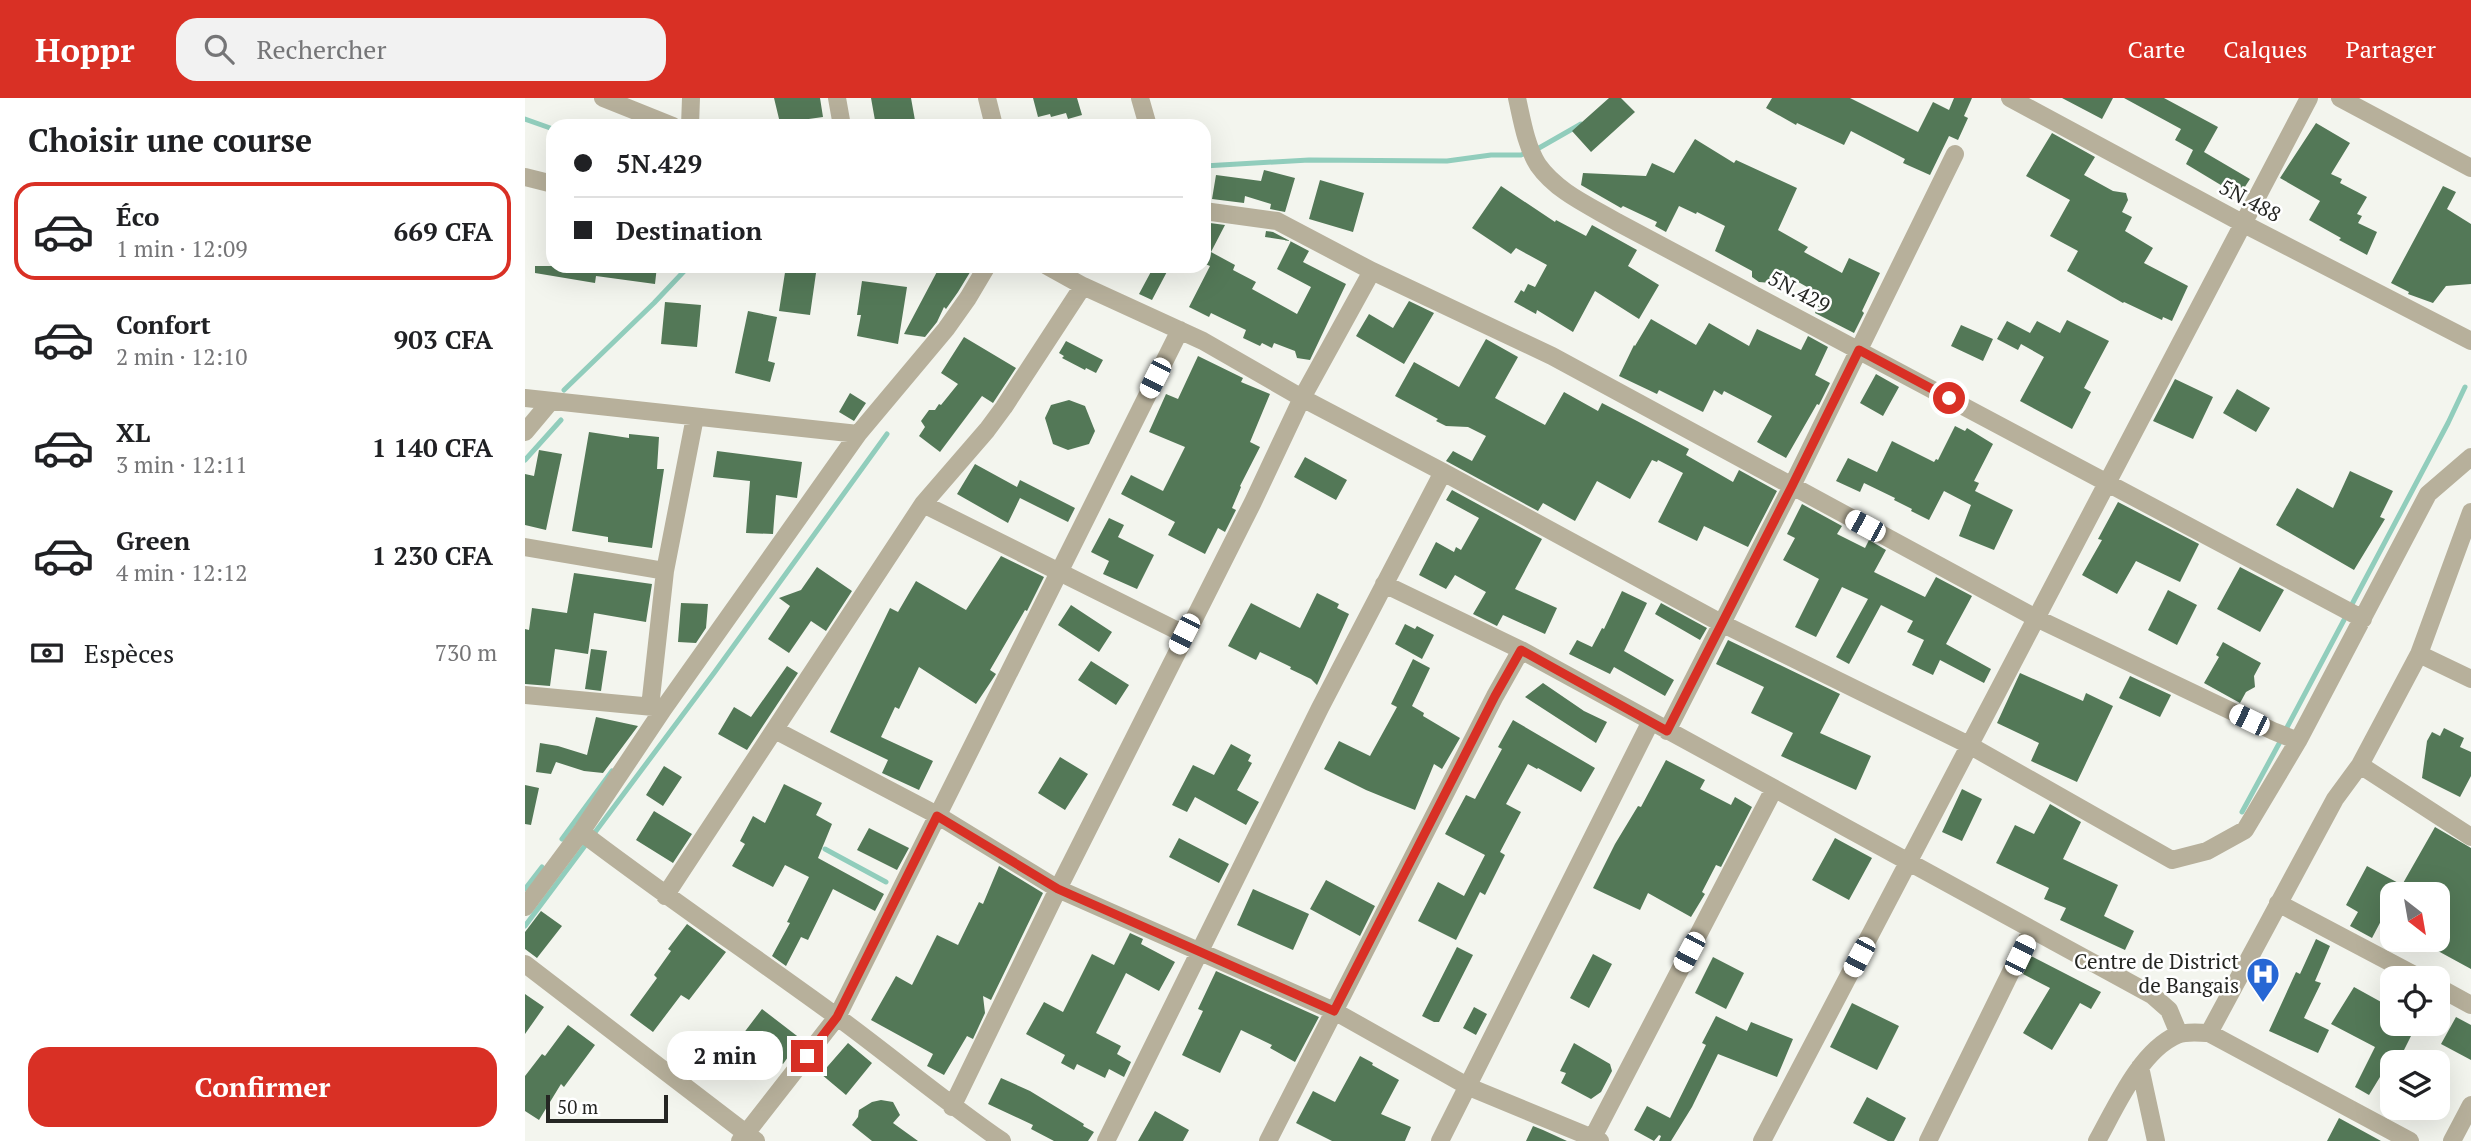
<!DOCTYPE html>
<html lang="fr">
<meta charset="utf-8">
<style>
:root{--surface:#fff;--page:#f2f2f2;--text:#202124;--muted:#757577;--line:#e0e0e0;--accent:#d93025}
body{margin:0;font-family:"PT Serif",serif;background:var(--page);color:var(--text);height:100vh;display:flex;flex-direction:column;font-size:26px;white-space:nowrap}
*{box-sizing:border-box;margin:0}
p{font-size:23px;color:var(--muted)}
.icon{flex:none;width:38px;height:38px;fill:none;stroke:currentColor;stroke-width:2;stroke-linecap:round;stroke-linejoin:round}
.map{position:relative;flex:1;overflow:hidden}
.drawer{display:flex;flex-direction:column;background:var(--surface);width:525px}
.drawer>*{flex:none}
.guide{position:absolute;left:21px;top:21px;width:665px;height:154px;border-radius:21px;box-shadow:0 7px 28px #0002;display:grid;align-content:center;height:154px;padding:0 28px;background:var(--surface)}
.needle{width:46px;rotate:149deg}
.tools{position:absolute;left:1855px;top:784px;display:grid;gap:14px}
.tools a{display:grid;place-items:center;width:70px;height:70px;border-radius:14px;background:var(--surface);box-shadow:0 7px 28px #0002;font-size:35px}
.scale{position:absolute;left:21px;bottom:18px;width:122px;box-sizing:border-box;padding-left:7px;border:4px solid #252623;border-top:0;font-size:19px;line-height:24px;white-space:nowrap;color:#252623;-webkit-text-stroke:5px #fff;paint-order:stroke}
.end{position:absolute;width:32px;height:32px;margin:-16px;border:9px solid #d93025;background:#fff;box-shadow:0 0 0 4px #fff}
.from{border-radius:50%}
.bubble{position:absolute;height:49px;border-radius:21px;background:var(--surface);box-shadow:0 7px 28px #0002;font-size:23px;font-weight:600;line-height:49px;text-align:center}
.car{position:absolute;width:21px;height:42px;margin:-21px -10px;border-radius:9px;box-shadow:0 0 5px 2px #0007;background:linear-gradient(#fff 24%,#345 0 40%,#fff 0 76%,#345 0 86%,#fff 0)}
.guide b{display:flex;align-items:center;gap:24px;height:66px;font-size:26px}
.guide b+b{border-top:2px solid var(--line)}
.guide i{width:18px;height:18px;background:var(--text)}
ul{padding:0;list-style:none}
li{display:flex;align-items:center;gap:21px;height:98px;margin:0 14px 10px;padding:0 14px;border:4px solid transparent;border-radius:21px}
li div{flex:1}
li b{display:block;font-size:26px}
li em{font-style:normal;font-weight:600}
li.active{border-color:var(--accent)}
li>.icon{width:63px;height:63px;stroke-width:1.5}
h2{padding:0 28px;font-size:32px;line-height:84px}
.pay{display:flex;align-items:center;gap:18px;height:77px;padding:0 28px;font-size:26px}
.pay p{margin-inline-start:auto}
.action{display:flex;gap:14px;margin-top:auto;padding:14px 28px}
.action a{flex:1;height:80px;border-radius:21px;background:var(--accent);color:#fff;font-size:28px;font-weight:600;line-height:80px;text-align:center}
header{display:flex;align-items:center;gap:42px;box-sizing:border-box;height:98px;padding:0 35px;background:var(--accent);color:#fff}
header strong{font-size:33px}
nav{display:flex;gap:38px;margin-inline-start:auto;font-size:24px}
.search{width:490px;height:63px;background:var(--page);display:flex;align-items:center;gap:18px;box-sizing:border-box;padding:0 24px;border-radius:21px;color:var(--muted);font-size:26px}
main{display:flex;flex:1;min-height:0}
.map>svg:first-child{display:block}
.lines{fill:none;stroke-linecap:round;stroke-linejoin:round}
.stream{stroke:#91cdbc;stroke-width:5}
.building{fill:#537857}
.minor{stroke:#b7b09b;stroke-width:18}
.route{stroke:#d93025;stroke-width:9}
.labels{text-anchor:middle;stroke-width:5;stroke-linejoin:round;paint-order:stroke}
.street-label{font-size:21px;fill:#252623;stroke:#fff}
.poi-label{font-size:21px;fill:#252623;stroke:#fff;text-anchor:end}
</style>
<header>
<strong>Hoppr</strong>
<div class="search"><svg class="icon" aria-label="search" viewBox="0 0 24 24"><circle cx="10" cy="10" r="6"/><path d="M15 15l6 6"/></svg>Rechercher</div>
<nav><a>Carte</a><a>Calques</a><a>Partager</a></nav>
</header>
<main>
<section class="drawer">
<h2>Choisir une course</h2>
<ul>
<li class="active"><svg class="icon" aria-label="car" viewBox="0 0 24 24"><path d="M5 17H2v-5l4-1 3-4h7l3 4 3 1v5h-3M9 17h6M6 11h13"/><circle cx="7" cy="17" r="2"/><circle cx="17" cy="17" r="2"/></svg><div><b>Éco</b><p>1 min · 12:09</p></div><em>669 CFA</em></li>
<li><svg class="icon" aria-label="car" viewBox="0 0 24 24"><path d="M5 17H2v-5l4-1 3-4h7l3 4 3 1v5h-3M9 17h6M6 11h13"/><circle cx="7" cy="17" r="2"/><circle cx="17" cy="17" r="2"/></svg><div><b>Confort</b><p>2 min · 12:10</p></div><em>903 CFA</em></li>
<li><svg class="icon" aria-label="car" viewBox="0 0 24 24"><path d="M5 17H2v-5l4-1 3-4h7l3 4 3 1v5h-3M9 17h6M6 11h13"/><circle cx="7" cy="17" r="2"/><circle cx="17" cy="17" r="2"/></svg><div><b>XL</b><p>3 min · 12:11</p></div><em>1 140 CFA</em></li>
<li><svg class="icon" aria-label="car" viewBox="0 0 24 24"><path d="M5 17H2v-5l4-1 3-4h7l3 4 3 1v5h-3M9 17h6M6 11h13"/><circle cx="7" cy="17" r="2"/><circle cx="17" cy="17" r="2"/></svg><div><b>Green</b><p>4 min · 12:12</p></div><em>1 230 CFA</em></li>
</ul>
<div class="pay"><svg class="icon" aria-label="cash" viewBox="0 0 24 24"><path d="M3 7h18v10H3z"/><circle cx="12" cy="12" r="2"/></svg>Espèces<p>730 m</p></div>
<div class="action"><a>Confirmer</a></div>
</section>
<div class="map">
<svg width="1946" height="1043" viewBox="0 0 1946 1043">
<rect width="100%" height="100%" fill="#f3f5ee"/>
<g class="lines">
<path class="stream" d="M0,21L28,31
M679,68L784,62L922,63L966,57H996L1014,50L1056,26
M39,292L129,205L164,168
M0,362L36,322
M1825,510L1923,325L1940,289
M1759,635L1819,522
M1717,714L1756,642
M37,741L87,673
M300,751L361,784
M0,791L17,769
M0,828L189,575L362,336"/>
</g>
<path class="building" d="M249,0H295L298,19L255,25Z
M346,0H386L391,28H351Z
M508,0H552L557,17L543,21L541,15L526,19L525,16L513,19Z
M1084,0H1096L1110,14L1066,54L1047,33Z
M1247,0H1325L1393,34L1408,4L1424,12L1429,0H1447L1439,18L1443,20L1433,42L1424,38L1405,77L1378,65L1380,61L1326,33L1319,47L1272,25L1271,27L1241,10Z
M1537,0H1588L1577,21Z
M1599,0H1639L1693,29L1679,54L1725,81L1714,98L1661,66L1668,52L1650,42L1656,31Z
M1791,25L1825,45L1806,76L1817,81L1815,85L1842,99L1832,116L1837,118L1833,125L1852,134L1842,157L1814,142L1816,140L1784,122L1795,103L1755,80Z
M1527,35L1570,59L1559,77L1588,93L1601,95L1603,102L1597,114L1607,119L1600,133L1628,150L1619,165L1663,188L1647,223L1638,219L1637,222L1599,204L1598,205L1542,173L1553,153L1525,138L1545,102L1501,78Z
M1170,41L1209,65L1211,62L1272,90L1253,132L1283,149L1279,154L1317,175L1324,160L1355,175L1337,213L1339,215L1329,235L1290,215L1298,198L1252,172L1246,185L1234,184L1227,179V173L1190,153L1200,128L1172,114L1171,116L1154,108L1141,134L1130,128L1132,124L1098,108L1096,110L1056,87L1058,75L1121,78L1127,65L1149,75Z
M739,72L770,80L760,114L745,111L746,106L720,98L719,105L687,101L691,77L736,83Z
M795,82L839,95L828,134L784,121Z
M976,88L1030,124L1031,122L1061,138L1067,127L1112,152L1103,168L1134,187L1114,221L1070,193L1048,234L1012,212L1011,216L989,204L996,192L999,194L1003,186L1010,189L1022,167L991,150L986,156L947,130Z
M1918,88L1931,94L1922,111L1946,126V186L1921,188L1908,205L1883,196L1884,194L1866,185Z
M685,125L700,127L686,154L710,167L708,172L731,184L727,191L772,216L786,189L752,171L766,143L740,139L741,133L748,134L784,153L778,164L821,186L785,262L772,260L770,253L749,245L747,250L737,245L735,248L718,240L721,232L686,215L684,219L664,209L685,168L680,166L679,168V137Z
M10,168H132L130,186L71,178L70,185L10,175Z
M261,168H292L285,217L254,213Z
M415,168H444L447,171L433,194L421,211L419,209L412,224L400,239L379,236Z
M629,168H645L627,202L614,196Z
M337,183L382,189L373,246L332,238L336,217H332Z
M884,203L909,215L879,266L831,238L844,216L868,230Z
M140,204L176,207L172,249L136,246Z
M223,213L252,219L243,263L250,265L245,284L210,275Z
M1126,221L1171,247L1184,225L1224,248L1232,231L1276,252L1283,238L1303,249L1290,277L1305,285L1294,307L1292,306L1261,360L1232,344L1247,318L1199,293L1197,297L1189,292L1178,314L1134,292L1132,296L1094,278L1109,247L1110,248Z
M1542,222L1584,243L1559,290L1566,294L1547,331L1495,303L1519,259L1496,246L1493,252L1472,241L1482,223L1505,235L1512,223L1535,235Z
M1436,227L1468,241L1458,263L1426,248Z
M439,239L491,270L468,305L457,298L415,354L394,338L400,329L396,323L404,312H410L414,306L416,307L433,286L416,275Z
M961,241L993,259L970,300L1020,327L1039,294L1073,313L1077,305L1112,323L1164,351L1161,357L1208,384L1214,372L1252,393L1223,449L1179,428L1172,443L1133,424L1158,375L1133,362L1132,364L1127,362L1105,401L1072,383L1050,423L1018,405L1013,413L921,363L928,353L947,363L961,338L943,329L921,328L911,323L913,321L870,298L889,264L934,289Z
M541,243L578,262L571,275L561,270L560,272L537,260L539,258L534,255Z
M673,258L718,280L716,284L745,296L725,344L735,349L715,388L716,389L707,410L711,412L700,434L693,430L680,456L643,437L650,424L596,396L606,377L638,393L660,349L624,334L641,296L653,301Z
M1351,276L1374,289L1358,318L1335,305Z
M1650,281L1688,299L1668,341L1628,323Z
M1712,291L1745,310L1731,334L1698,315Z
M325,295L341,305L329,323L314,314Z
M544,302L560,308L570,333L564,346L543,352L528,346L520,320L526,307Z
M1430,328L1440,333L1442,330L1468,346L1449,383L1454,385L1450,393L1488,412L1469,452L1434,438L1446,407L1419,393L1404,422L1386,413L1387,411L1369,402L1370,400L1339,385L1335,394L1311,383L1323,360L1352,374L1367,343L1409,364L1411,361L1413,362Z
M64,334L104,340V336L134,339L132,371H139L127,450L83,444V439L47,433Z
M14,352L37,356L21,432L0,427V376L9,378Z
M192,353L277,364L272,400L251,397L248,436L221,435L225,383L188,379Z
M780,359L822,382L811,402L769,379Z
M450,366L492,389L495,382L550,410L543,424L495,400L483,425L432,396Z
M1825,373L1868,393L1855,419L1860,421L1829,472L1751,427L1772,390L1808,410Z
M927,392L1017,441L990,491L1032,510L1020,536L978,517L972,528L948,516L961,494L930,477L921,491L894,477L911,444L929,454L931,449L936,452L954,420L921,402Z
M1593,404L1674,446L1655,484L1611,463L1592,496L1557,477L1577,442L1573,441Z
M1277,406L1317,428L1312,436L1340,450L1344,442L1361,452L1349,474L1400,499L1411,479L1447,498L1421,546L1466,571L1459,585L1415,562L1408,577L1387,567L1399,542L1382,534L1388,523L1356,507L1324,566L1311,559L1343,501L1317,489L1291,539L1270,529L1294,481L1258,462L1270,440L1262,436Z
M584,420L599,427L593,439L629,457L612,491L578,476L584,463L566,454Z
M476,458L519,479L502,513L500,512L465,572L471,576L451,606L394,569L374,611L370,609L356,639L408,663L394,692L357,675L363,662L305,634L365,510L373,514L391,483L441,512Z
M292,469L327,493L301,533L286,523L264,555L243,541L265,508L254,500L276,492Z
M1715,469L1759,492L1735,534L1692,511Z
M49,475L127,486L121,524L69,515L63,556L30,551L25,588L0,586V531L4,532L7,510L42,515Z
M1643,492L1672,507L1652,547L1623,532Z
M1097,493L1122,505L1099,553L1149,582L1140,598L1089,569L1085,576L1044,556L1052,542L1067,549L1077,530L1079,531Z
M792,495L814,506L812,510L824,516L792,587L786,581L765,571L766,569L735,554L731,562L703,548L726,505L775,530Z
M156,505L183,506L181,530L171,545L153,544Z
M1136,505L1182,530L1175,542L1130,516Z
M546,507L587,534L574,554L533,527Z
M880,526L890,531L892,528L909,537L897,561L870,546Z
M1203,542L1315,596L1295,635L1346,658L1331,692L1256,658L1268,635L1226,615L1239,589L1191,566Z
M1698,544L1736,565L1729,578L1730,589L1721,594L1715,605L1679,585L1694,559L1691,557Z
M66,551L82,553L76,593L60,591Z
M888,561L905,570L887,608L899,615L898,618L935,640L917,671L909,666L890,712L841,692L799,671L814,643L845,658L872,609L866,606Z
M566,563L604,587L591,607L553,582Z
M262,568L273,575L222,652L193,636L209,609L226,619Z
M1495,575L1558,603L1561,595L1588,608L1552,684L1506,663L1514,645L1472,625Z
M1605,578L1646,597L1635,619L1594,600Z
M1018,585L1059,613L1082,624L1071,645L1000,599Z
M71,619L113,628L78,675L59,673L31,664L26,676L11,674L15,645L33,648L62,657Z
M988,622L1070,670L1056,694L1013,670L1012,671L1003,666L981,706L996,714L975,754L980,757L960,797L955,794L931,842L893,823L913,784L939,798L960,757L920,736L941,697L950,701L977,651L973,649Z
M1919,630L1939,640L1935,649L1946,654V678L1935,699L1897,680L1902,643L1907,634L1915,638Z
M706,646L726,657L723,663L727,665L712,692L734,704L721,727L670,699L662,714L647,707L668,667L689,677Z
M535,659L563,676L540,712L513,695Z
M1141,662L1180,682L1175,691L1206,707L1210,699L1227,709L1196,769L1191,767L1177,794L1180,796L1166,819L1123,795L1115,812L1068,790L1090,746L1113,708L1116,709Z
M139,668L157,679L138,708L121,697Z
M259,686L297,705L291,717L307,726L293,760L359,796L350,813L308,791L283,842L276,839L261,868L247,858L265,825L262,824L284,779L260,767L248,789L207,768L220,746L215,743L228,718L240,725Z
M0,687L14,690L6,727L0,726Z
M1437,691L1457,701L1437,743L1417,734Z
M1525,706L1556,724L1538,761L1593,787L1579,818L1609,833L1600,852L1535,822L1541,810L1519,801L1524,790L1471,765L1490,727L1509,736Z
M129,713L167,736L148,765L111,742Z
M1910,729L1946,750V871L1913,853V796H1867V802L1847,840L1825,828L1833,814L1821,807L1842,768L1877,787Z
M344,730L384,750L372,772L332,752Z
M654,740L704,766L694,785L644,759Z
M1310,740L1347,760L1324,802L1287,782Z
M474,768L518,795L466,902L458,898L460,915L448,941L442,938L419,977L402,968L408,956L346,922L371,878L387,887L412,837L433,847L454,804L458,806Z
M801,782L850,808L835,838L785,811Z
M728,791L784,816L768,852L712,827Z
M16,813L37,828L12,860L0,851V834Z
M162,826L201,854L164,902L156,897L128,934L105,917L132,880L129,877L146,853L143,851Z
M605,835L618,841L616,846L650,864L634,893L601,875L571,935L596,948L592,956L606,964L599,979L584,971L580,980L552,966L549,972L536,965L540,957L501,936L519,904L538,914L567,856L589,867Z
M1791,841L1805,848L1790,883L1796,885L1779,920L1804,932L1793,955L1744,933L1771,874L1775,876Z
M932,849L948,857L914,924H909L897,918Z
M1068,856L1087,866L1064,910L1045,900Z
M1506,858L1576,894L1566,911L1555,905L1527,952L1498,935L1525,890L1498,876Z
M1188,859L1219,875L1201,911L1170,895Z
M691,873L794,919L770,964L745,950L747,947L716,932L695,975L657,957L678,913L673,911Z
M1829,889L1867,910V926H1892L1873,964H1867V975L1863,983L1855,979L1844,997L1830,989L1850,949L1806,926Z
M0,896L19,909L0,936Z
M1327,905L1374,928L1352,972L1305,949Z
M949,909L962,916L951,937L938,930Z
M237,911L276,941L258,966L218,936Z
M1191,918L1222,933L1226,924L1268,941L1252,979L1193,956L1167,1009L1146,1043H1134L1136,1038L1134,1037L1129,1043L1109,1032L1122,1008L1145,1020L1181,947L1177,945Z
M1931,919L1946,927V962L1916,946Z
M43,927L70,947L39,989L36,986L14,1022L0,1013V978L17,956L20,958Z
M323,945L347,965L321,997L296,976Z
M1049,945L1085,966L1087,973L1076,994L1066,1001L1036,985L1041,975L1035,973Z
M835,958L848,965L847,967L874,982L856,1016L886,1029L880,1043H807L771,1025L788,993L810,1004Z
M476,980L505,993L559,1026L558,1028L569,1034L563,1043H529L506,1031L508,1027L463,1006Z
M1342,999L1381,1020L1369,1043H1363L1328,1025Z
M356,1002L368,1004L375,1017L368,1025L393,1043H347L327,1027L333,1019L334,1012L347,1004Z
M630,1013L664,1032L658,1043H613Z
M1814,1020L1856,1043H1802Z
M1008,1028L1018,1032L1042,1043H1001Z"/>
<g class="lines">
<path class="minor" d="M78,0L148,28
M312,0L317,28
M462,0L469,28
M615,0L623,28
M992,0C997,22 1001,48 1013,67C1032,94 1065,108 1092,124L1838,521
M1485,0L1719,126L1946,243
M1815,0L1946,70
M165,28L166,0
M0,79L28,86
M679,113L752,123L847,173L1027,258L1511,520L1748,633L1773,643
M522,168L558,188L678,243L777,300L918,374L1196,525L1444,647L1647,762L1682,753L1720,732L1773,643L1903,396L1946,359
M0,300L333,336
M0,334L26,303
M398,406L659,536
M0,449L140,473L170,319
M859,486L996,552L1627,897L1644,912L1654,936
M1894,556L1946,581
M0,597L139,610
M125,609L140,473
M250,632L412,717L533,791L809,913L944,989L1075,1043
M1142,633L1267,388L1430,56
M1835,667L1946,739
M56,734C140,798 226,856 311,918C367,959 420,1004 477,1043
M140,798L398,406L462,332L479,309L558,188
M1753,805L1895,880
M0,809L56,734L139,610L333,336L421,231L443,200L462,168
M0,866L231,1043
M1913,889L1946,907
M1684,935L1885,1043
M1615,969L1631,1043
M427,1009L533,791L728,404L777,300L847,173
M215,1043L312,919L655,232
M581,1043L795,610L918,374
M743,1043L970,598L996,552
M915,1043L1126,623
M1066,1043L1249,691
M1237,1043L1784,0
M1403,1043L1506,833
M1572,1043C1591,1009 1615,953 1652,937C1661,933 1674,935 1684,935L1810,701L1835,667L1894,556L1946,414
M1927,1043L1946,1007"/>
</g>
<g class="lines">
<path class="route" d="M282,958L312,919L412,718L533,791L809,913L970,598L996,552L1142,633L1267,388L1334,252L1424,300"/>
</g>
<defs>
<symbol id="hospital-pin" viewBox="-11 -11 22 30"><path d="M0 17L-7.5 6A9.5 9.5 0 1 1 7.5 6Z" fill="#2767d4" stroke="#fff"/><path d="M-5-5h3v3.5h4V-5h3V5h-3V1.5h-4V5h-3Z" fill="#fff"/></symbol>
</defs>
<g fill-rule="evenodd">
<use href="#hospital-pin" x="1719" y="857" width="38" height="52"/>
</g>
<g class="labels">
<g class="street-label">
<text transform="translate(1725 103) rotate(28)" y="7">5N.488</text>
<text transform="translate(1274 194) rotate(28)" y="7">5N.429</text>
</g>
<g class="poi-label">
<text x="1714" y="871">Centre de District<tspan x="1714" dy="24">de Bangais</tspan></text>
</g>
</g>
</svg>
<div class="tools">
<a><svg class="needle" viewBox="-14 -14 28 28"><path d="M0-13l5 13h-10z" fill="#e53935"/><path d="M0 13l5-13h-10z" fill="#757577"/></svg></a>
<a><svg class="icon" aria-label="locate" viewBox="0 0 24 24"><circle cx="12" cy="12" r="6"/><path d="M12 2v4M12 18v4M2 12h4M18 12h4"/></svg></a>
<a><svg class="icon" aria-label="layers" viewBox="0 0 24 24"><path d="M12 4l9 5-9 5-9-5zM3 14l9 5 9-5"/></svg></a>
</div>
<div class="scale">50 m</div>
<i class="end from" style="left:1424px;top:300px"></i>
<i class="end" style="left:282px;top:958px"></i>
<div class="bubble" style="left:142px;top:933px;width:116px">2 min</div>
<i class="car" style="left:630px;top:280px;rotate:207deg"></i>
<i class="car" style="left:1340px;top:428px;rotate:298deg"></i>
<i class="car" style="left:659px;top:536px;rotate:207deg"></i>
<i class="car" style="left:1724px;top:622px;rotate:296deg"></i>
<i class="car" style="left:1164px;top:854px;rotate:208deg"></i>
<i class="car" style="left:1495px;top:857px;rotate:26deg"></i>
<i class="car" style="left:1334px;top:859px;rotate:208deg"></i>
<div class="guide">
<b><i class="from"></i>5N.429</b>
<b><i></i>Destination</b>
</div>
</div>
</main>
